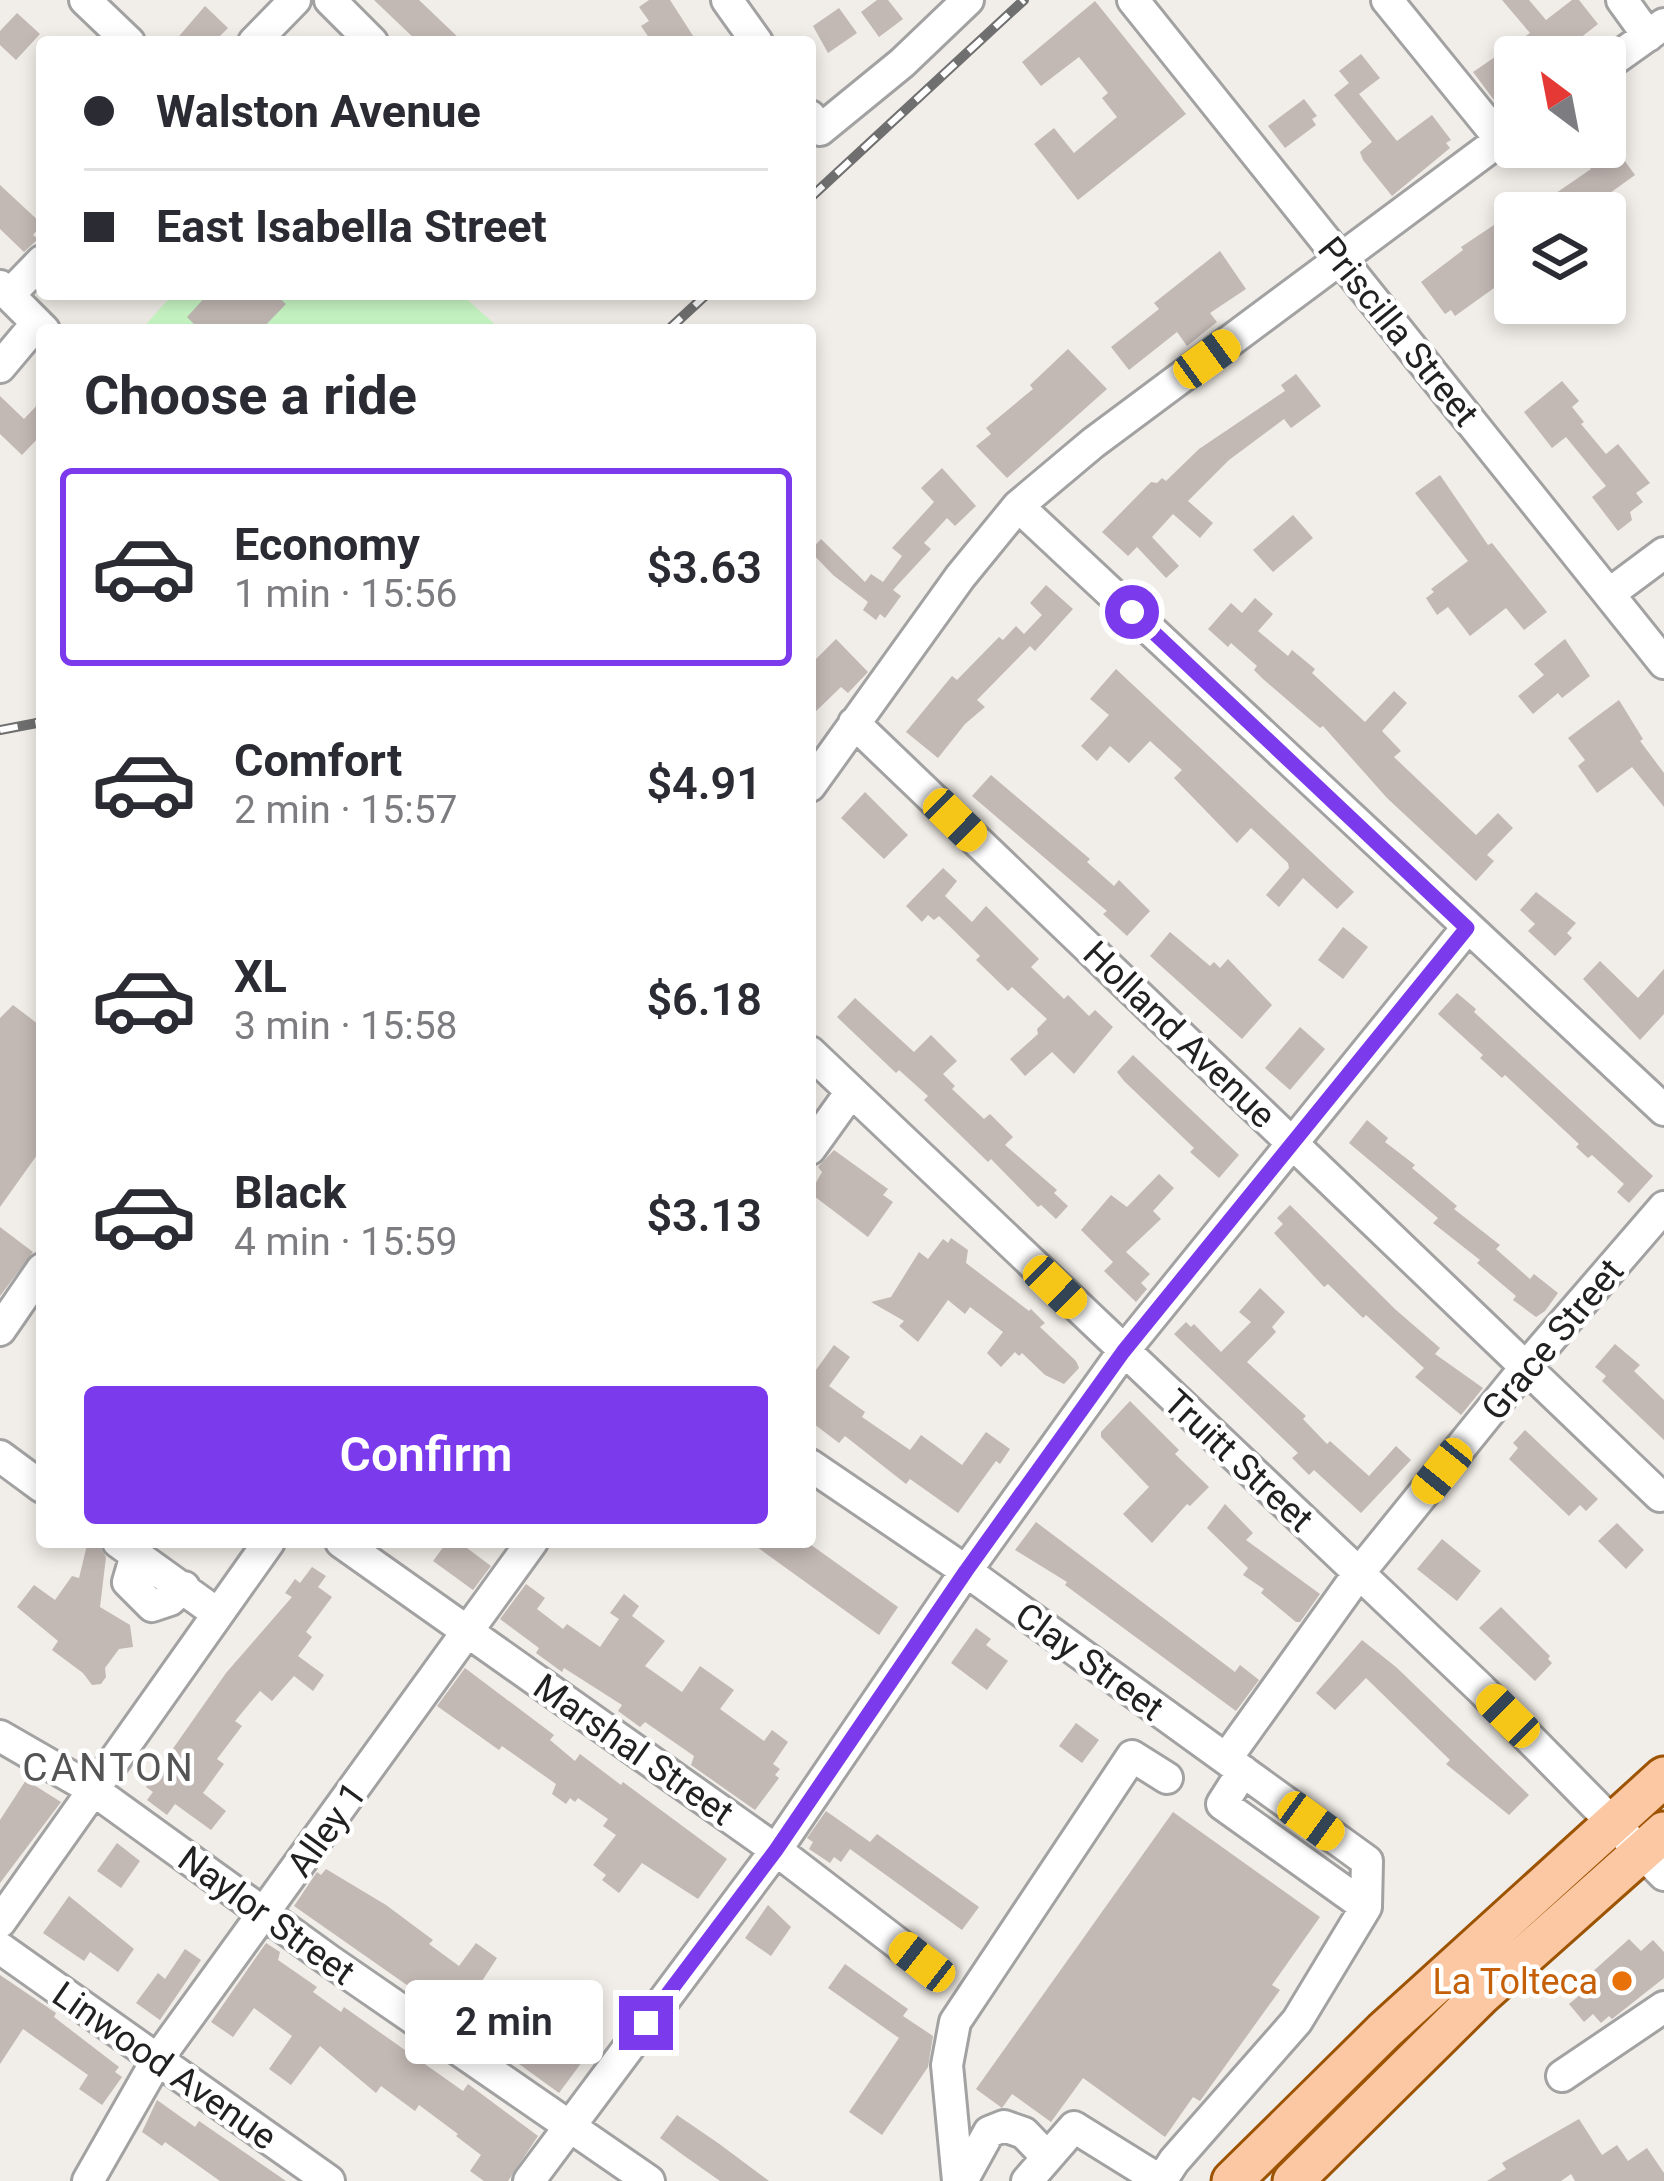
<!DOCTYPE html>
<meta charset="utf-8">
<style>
:root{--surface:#fff;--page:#f2f2f3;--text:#2b2b33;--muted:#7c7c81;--line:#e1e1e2;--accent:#7c3aed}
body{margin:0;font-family:Roboto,sans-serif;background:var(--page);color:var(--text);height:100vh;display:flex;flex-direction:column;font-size:45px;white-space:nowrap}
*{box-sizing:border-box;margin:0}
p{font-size:39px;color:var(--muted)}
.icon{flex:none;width:66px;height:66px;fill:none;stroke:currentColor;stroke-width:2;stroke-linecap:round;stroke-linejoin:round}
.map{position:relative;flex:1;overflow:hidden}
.details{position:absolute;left:36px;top:324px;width:780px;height:1224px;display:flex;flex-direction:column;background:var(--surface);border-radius:12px;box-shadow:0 6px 18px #0003}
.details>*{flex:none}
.guide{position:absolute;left:36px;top:36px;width:780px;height:264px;border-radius:12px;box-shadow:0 6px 18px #0003;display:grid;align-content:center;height:264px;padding:0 48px;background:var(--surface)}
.needle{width:78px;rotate:328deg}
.fabs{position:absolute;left:1494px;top:36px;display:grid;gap:24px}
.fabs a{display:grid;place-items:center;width:132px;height:132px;border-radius:12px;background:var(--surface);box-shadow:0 6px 18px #0003;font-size:60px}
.end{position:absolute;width:54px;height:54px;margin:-27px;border:15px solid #7c3aed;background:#fff;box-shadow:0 0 0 6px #fff}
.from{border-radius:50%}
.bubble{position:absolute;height:84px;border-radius:12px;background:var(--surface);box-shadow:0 6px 18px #0003;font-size:39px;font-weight:600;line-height:84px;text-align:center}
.car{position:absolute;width:36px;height:72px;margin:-36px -18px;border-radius:15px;box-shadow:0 0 9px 3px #0007;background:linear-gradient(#f5c518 24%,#345 0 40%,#f5c518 0 76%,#345 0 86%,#f5c518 0)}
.guide b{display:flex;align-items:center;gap:42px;height:114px;font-size:45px}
.guide b+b{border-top:3px solid var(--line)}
.guide i{width:30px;height:30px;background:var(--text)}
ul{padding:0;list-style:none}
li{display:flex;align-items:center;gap:36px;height:198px;margin:0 24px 18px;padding:0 24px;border:6px solid transparent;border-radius:12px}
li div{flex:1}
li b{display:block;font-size:45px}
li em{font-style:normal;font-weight:600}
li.selected{border-color:var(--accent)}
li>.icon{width:108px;height:108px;stroke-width:1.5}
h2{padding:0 48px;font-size:54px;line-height:144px}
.cta{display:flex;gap:24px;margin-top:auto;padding:24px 48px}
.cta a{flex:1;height:138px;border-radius:12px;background:var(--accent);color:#fff;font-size:48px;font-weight:600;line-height:138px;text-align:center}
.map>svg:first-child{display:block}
.park{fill:#c9f9c6}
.building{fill:#c2b8b4}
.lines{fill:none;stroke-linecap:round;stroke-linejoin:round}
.minor-casing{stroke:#a2a2a2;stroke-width:36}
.major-casing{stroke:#9c5302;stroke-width:45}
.minor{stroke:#fff;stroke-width:30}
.major{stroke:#fbc8a3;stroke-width:39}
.rail-casing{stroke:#6f6f6f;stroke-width:10}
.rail{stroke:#fff;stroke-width:6;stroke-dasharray:18;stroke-linecap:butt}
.route{stroke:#7c3aed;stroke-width:15}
.food-dot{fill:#e8710a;stroke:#fff;stroke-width:4.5}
.labels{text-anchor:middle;stroke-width:9;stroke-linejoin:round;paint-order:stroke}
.street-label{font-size:36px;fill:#212121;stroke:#fff}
.food-label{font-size:36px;fill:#c56008;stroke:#fff;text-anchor:end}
.neighbourhood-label{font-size:39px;letter-spacing:3px;fill:#545454;stroke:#fff}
</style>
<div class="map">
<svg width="1664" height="2181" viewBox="0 0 1664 2181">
<rect width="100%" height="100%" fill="#f1ede8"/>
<path class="park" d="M173,294H461L501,330H141Z"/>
<path class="building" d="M374,0H419L463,42H418Z
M649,0H670L697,42H652L641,26L649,21L639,7Z
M877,0H888L903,19L879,37L861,12Z
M1502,0H1529L1546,20L1572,0H1579L1598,24L1556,57H1515V97L1500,108L1473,72L1530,33Z
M1095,1L1186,114L1078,200L1034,144L1054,128L1074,153L1117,117L1102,98L1108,93L1079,57L1041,86L1022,62Z
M205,6L228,28L214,42H174Z
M839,8L857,33L828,53L813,26Z
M17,13L40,34L16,60L0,45V31Z
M1361,54L1380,78L1359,94L1397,141L1432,115L1451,140L1446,143L1450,148L1392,196L1363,160L1360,152L1372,142L1334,95L1349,83L1339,71Z
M1304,99L1317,116L1312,119L1316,125L1285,148L1268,126Z
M1609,139L1635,175L1592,206L1597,213H1527L1591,169L1582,158L1597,147H1605Z
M0,185L42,224L33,235L38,239L24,252L0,229Z
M1515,211V273L1455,316L1451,310L1445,314L1421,282L1463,250L1461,247Z
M1220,251L1246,289L1210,313L1217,322L1187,346L1177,332L1129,370L1111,347L1159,309L1154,303Z
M208,294H275L286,304L261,330H200L187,317Z
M1068,349L1107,389L1007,478L976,446L991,434L986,428L1033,389L1030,385Z
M1296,374L1321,406L1291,428L1284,419L1229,460L1188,501L1213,523L1200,538L1173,514L1152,537L1179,566L1166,578L1137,547L1128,556L1102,532L1151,482L1157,483L1162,478L1166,481L1199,449L1285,391L1281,385Z
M1562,381L1579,401L1572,407L1584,422L1581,424L1606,454L1618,444L1650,483L1636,493L1643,502L1630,512L1632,520L1618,531L1592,497L1606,486L1566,437L1552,448L1524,412Z
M0,396L24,419L42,400V434L22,455L0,434Z
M942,468L976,506L955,526L947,518L924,543L931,549L893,590L901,596L885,618L880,614L876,620L863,610L868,602L833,575L810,551L821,539L865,582L871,574L883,582L902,556L892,548L934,502L921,488Z
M1440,475L1488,545L1492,543L1547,612L1524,630L1506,608L1470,636L1448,607L1437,615L1426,598L1434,592L1431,589L1468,561L1415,493Z
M1293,515L1313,538L1273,572L1253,550Z
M1046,585L1073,609L1035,651L1030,646L977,700L985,707L965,724L938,758L906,732L952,676L957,680L999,637L1003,640L1016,626L1024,634L1042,615L1030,603Z
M1255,598L1273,614L1258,631L1288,656L1292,650L1315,669L1312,673L1365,722L1394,691L1407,703L1382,731L1401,751L1394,757L1476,835L1498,813L1513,828L1487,855L1494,861L1476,881L1387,798L1323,726L1320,728L1263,679L1254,670L1257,666L1231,643L1228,647L1208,629L1231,603L1242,613Z
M836,639L868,672L848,693L841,687L810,717V665Z
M1565,639L1590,676L1562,698L1558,693L1533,714L1518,696L1544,675L1534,664Z
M1116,669L1354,892L1337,909L1303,878L1279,907L1266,895L1289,868L1288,863L1251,828L1237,843L1174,778L1182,770L1150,741L1129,763L1110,746L1097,761L1081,746L1109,715L1090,699Z
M1619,700L1643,739L1640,741L1664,773V807L1632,767L1597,793L1578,766L1585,760L1568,738Z
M991,775L1090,859L1087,862L1114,886L1119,880L1150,911L1127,936L1103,914L1107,911L972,796Z
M865,792L908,835L884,859L841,818Z
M943,868L957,881L945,896L972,922L986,906L1039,959L1031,967L1064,999L1068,995L1089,1016L1095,1010L1113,1027L1074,1074L1052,1052L1025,1076L1010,1059L1038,1034L1037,1029L1047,1019L1012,987L1008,991L976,960L980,956L939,916L934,920L928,915L922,922L906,906Z
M1536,892L1576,923L1567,933L1572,938L1555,956L1528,931L1535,924L1520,910Z
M1343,927L1368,947L1343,979L1318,960Z
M1170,932L1210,966L1214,962L1220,968L1228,959L1272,1005L1242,1039L1150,956Z
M1600,961L1638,998L1664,969V1014L1640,1040L1583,979Z
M1457,993L1476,1009L1474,1012L1653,1176L1629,1203L1617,1192L1624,1184L1592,1155L1588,1158L1576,1147L1579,1144L1505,1075L1502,1078L1480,1058L1483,1055L1438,1014Z
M855,998L914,1052L931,1035L957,1061L943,1074L955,1086L952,1089L984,1119L990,1114L1013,1137L1005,1145L1057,1190L1054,1193L1068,1206L1056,1219L1041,1205L1038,1207L991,1159L988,1162L924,1100L928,1096L899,1070L896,1073L837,1017Z
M13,1005L42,1027V1148L0,1207V1018Z
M1300,1027L1325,1049L1290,1090L1265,1068Z
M1133,1055L1239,1155L1219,1178L1190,1152L1194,1148L1124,1081L1117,1072Z
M1367,1120L1388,1138L1385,1142L1415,1165L1412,1168L1457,1206L1454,1209L1500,1245L1496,1249L1530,1279L1534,1274L1558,1293L1545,1311L1536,1317L1513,1300L1516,1296L1477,1263L1480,1260L1433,1223L1438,1218L1349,1143Z
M834,1150L888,1189L883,1195L893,1202L868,1237L810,1193L822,1172L818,1167Z
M1159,1174L1174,1188L1153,1211L1161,1219L1126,1252L1150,1274L1141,1283L1147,1289L1136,1302L1104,1271L1113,1262L1081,1230L1111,1195L1127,1207Z
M1290,1205L1396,1310L1440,1348L1435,1354L1483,1388L1461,1415L1415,1377L1424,1368L1366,1315L1363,1318L1328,1284L1324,1287L1274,1233L1283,1224L1277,1218Z
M0,1227L33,1252L0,1296Z
M951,1238L968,1250L966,1263L1029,1311L1031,1309L1045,1323L1040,1327L1076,1361L1079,1368L1064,1384L1045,1375L1022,1353L1019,1356L1015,1352L1001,1367L987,1353L1003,1332L970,1307L965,1314L948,1300L918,1342L899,1326L904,1321L871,1302L891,1297L919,1252L928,1259L943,1239L948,1243Z
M1260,1288L1285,1312L1272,1327L1276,1332L1247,1362L1306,1416L1303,1419L1327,1444L1330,1441L1369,1476L1396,1446L1411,1460L1361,1513L1314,1470L1309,1475L1292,1458L1298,1453L1174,1334L1186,1322L1191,1327L1194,1324L1221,1352L1251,1322L1239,1312Z
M1615,1344L1640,1365L1634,1371L1664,1400V1440L1602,1381L1606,1376L1595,1367Z
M834,1345L850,1357L829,1386L865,1412L862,1417L910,1450L921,1435L962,1465L986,1432L1010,1449L1000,1464L996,1461L958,1513L910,1479L906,1484L845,1436L839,1443L810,1421V1372L813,1374Z
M1130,1401L1179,1450L1175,1454L1209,1487L1190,1506L1187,1504L1152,1543L1123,1514L1149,1487L1101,1437V1432Z
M1525,1430L1598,1499L1586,1511L1580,1505L1569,1516L1509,1459L1518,1448L1513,1443Z
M1225,1504L1253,1533L1246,1540L1320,1594L1300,1622H1296L1261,1593L1264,1589L1243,1575L1248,1568L1207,1528Z
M1036,1522L1235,1672L1240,1665L1259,1680L1236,1711L1065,1585L1067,1582L1015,1550Z
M1617,1523L1644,1550L1626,1569L1598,1541Z
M1442,1539L1481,1571L1457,1601L1417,1569Z
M447,1542H459L491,1566L473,1590L433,1561Z
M750,1542H807L898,1607L879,1635Z
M87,1545L100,1547L106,1557L100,1607L130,1625L133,1647L119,1649L105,1668L106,1677L101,1684L92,1685L83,1673L52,1650L58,1641L17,1607L34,1585L55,1600L72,1576L79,1578Z
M312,1567L326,1576L318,1587L332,1597L306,1632L312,1637L298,1656L324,1675L313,1691L294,1676L272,1701L260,1691L235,1721L242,1726L217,1759L224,1764L203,1793L226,1811L211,1830L175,1804L167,1815L147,1800L153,1792L146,1787L226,1673L292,1597L285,1593L295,1579L300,1583Z
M526,1584L545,1598L537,1609L563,1629L567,1624L600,1647L619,1619L610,1613L624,1594L639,1606L632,1616L665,1641L645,1666L682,1692L700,1666L734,1690L720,1709L764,1741L772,1730L788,1742L773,1764L780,1769L775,1775L779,1778L755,1810L691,1765L694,1756L645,1722L640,1727L618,1711L622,1705L564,1668L562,1672L536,1653L539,1648L500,1619Z
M1501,1607L1550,1656L1548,1659L1552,1663L1535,1681L1479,1628Z
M976,1628L991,1639L986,1645L1008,1661L987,1690L951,1663Z
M1362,1640L1396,1667L1529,1795L1509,1815L1446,1764L1450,1760L1366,1678L1335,1710L1316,1693Z
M465,1668L554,1735L550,1740L575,1761L580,1754L621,1785L623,1782L727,1859L698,1899L642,1863L619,1893L602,1880L606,1875L593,1865L616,1835L603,1826L608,1819L578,1798L575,1802L570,1798L566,1804L552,1794L556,1784L502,1746L499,1750L437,1706Z
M1076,1723L1099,1740L1082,1763L1059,1746Z
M26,1780L61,1802L0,1883V1820Z
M826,1811L870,1842L877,1834L979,1907L962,1930L850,1849L841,1862L834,1857L830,1863L809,1849L813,1842L807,1838Z
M1173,1812L1320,1917L1272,1985L1280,1990L1200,2101L1193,2097L1165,2137L1083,2078L1051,2122L1012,2094L1002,2108L976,2089Z
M117,1843L140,1861L121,1888L97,1871Z
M326,1869L386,1905L433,1940L429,1944L459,1966L476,1943L497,1958L482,1981L501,1994L489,2012L515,2032L525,2019L582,2062L559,2093L501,2051L505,2045L478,2026L474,2032L294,1906L317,1872L321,1875Z
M69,1896L134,1949L118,1972L90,1952L84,1961L43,1933Z
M768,1905L791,1927L771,1956L745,1938Z
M1629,1939L1641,1951L1653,1940L1664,1952V1978L1612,2019L1609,2016L1601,2023L1593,2014L1584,2022L1569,2004L1586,1990L1580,1983Z
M266,1943L280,1952L278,1960L317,1987L313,1992L341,2012L344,2007L463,2091L468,2084L538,2136L508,2181H484L470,2171L481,2155L456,2136L458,2134L419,2105L415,2111L381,2086L376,2093L320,2046L291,2085L269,2069L292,2036L254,2008L233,2037L211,2022Z
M185,1949L201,1960L160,2020L136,2003L158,1973L165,1979Z
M845,1964L908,2009L903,2016L933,2036L928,2067L882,2135L849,2112L899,2038L828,1988Z
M0,1975L56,2013L54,2017L119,2067L115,2072L122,2077L102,2105L79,2089L88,2075L23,2029L0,2064Z
M157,2100L195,2127L199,2121L286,2181H220L165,2142L162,2146L142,2132Z
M677,2115L718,2143L769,2181H720L683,2155L660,2138Z
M1579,2119L1602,2155L1617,2145L1628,2161L1647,2148L1664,2173V2181H1575L1571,2174L1561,2181H1487L1506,2169L1502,2163Z"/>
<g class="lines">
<defs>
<path id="minor" d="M85,0L129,42
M330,0L372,42
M727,0L757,42
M1133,0L1664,663
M1387,0L1500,139
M1622,0L1648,36
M254,42L295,0
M1605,66L1664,24
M810,116L820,130L902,63L968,0
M0,286L44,330
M9,295L42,261
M0,367L37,323
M1018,506L1664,1110
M1609,594L1664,553
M854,723L1660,1496
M810,786L960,577L1018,506L1093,443L1515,129
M810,1052L1481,1689L1664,1875
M810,1149L851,1092
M0,1330L42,1269
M0,1456L42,1487
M810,1465L966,1571L1367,1861L1366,1907L1297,2021L1174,2161L1161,2181
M118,1542L218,1614
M341,1542L776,1850L922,1962
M136,1555L128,1582L152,1606L170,1600L184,1587
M0,1736L92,1789L330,1961L649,2181
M1226,1759L1359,1573L1525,1368L1664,1207
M1243,1771L1222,1804L1366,1907
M0,1922L269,1542
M0,1948L329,2181
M1562,2076L1664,2007
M88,2181L157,2060L532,1542
M529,2181L776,1850L966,1571L1123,1352L1467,928
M958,2181L947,2065L955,2022L1132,1756L1167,1778
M962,2181L989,2132L1004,2126L1024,2133L1047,2157
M1027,2181L1074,2127L1161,2181"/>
<path id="major" d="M1232,2181L1384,2031L1664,1777
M1293,2181L1481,1995L1664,1832"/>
</defs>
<use href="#minor" class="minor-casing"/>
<use href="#major" class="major-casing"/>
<use href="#minor" class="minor"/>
<use href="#major" class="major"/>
<defs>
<path id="rail" d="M810,198L1024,0
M668,330L707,294
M0,730L42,722"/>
</defs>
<use href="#rail" class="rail-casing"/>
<use href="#rail" class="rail"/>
</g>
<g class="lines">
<path class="route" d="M646,2023L776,1850L966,1571L1123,1352L1467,928L1132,612"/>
</g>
<circle class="food-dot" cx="1622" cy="1981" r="12"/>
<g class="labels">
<g class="street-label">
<text transform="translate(1399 331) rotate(51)" y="13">Priscilla Street</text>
<text transform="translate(1180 1034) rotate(44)" y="13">Holland Avenue</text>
<text transform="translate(1552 1339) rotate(-50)" y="13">Grace Street</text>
<text transform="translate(1239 1460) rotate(43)" y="13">Truitt Street</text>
<text transform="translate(1090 1661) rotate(36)" y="13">Clay Street</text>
<text transform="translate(634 1749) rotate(35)" y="13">Marshal Street</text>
<text transform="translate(326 1829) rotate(-54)" y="13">Alley 1</text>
<text transform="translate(267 1915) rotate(36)" y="13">Naylor Street</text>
<text transform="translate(165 2065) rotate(35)" y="13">Linwood Avenue</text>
</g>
<g class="food-label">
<text x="1598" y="1994">La Tolteca</text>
</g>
<g class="neighbourhood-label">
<text x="109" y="1781">CANTON</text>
</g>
</g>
</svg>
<div class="fabs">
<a><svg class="needle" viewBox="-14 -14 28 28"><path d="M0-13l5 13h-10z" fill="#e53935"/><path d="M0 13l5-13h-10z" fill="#7c7c81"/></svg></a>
<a><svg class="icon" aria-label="layers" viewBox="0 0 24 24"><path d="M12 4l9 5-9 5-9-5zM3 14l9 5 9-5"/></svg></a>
</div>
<i class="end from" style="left:1132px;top:612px"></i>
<i class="end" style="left:646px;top:2023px"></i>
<div class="bubble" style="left:405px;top:1980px;width:198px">2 min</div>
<i class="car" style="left:1207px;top:359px;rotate:54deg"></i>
<i class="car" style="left:955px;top:820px;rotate:134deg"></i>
<i class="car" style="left:1055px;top:1287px;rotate:134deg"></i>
<i class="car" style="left:1442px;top:1471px;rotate:219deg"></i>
<i class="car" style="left:1508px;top:1716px;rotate:315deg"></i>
<i class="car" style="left:1311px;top:1821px;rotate:126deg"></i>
<i class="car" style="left:922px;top:1962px;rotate:308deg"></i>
<div class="guide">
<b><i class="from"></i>Walston Avenue</b>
<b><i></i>East Isabella Street</b>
</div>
<section class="details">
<h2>Choose a ride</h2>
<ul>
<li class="selected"><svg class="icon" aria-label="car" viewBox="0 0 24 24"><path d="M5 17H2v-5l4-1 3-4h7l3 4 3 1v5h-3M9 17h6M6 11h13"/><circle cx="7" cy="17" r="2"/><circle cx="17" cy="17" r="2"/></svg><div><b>Economy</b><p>1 min · 15:56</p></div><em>$3.63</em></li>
<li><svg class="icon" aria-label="car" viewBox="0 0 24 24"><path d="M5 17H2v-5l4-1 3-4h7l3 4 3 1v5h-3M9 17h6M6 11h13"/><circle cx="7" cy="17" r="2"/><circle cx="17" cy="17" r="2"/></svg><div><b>Comfort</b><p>2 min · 15:57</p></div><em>$4.91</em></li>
<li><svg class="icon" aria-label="car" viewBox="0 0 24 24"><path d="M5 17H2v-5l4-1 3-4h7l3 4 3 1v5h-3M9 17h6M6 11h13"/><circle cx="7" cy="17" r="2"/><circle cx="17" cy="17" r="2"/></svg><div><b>XL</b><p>3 min · 15:58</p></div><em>$6.18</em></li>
<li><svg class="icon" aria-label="car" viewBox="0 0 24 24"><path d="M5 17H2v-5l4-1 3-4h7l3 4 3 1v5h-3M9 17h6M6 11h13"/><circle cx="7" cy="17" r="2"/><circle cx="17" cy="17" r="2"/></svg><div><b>Black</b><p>4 min · 15:59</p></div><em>$3.13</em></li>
</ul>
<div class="cta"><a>Confirm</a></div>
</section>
</div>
